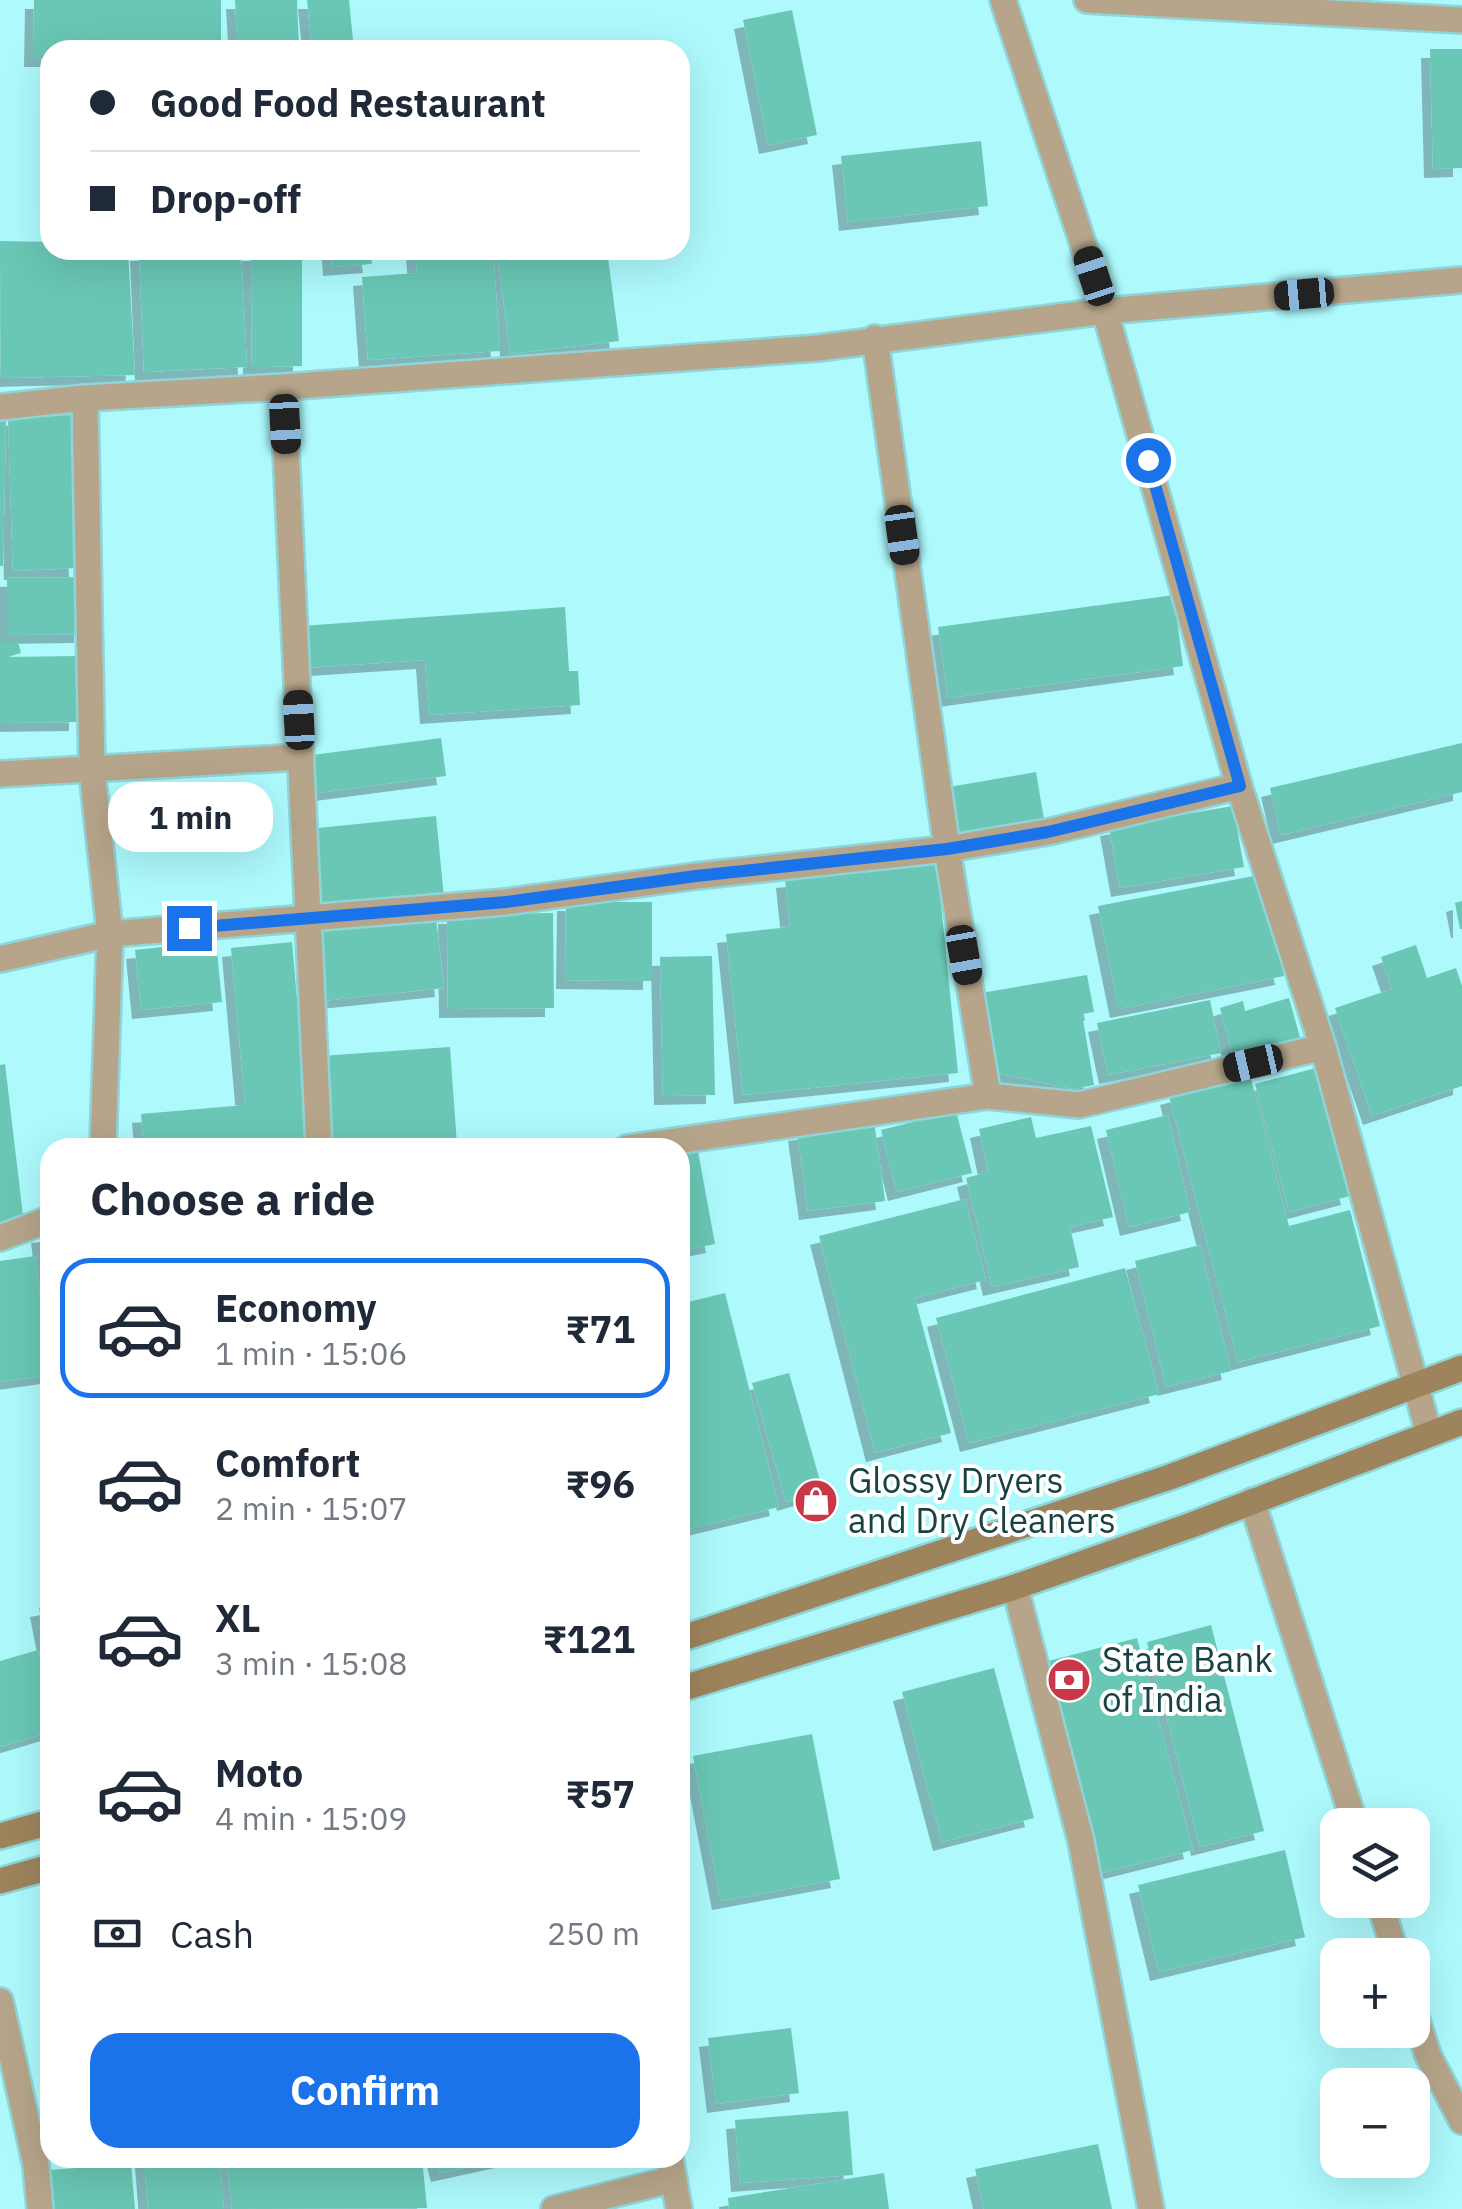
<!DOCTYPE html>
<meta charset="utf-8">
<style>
:root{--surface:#fff;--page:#f2f2f3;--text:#1f2937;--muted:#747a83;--line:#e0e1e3;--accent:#1a73e8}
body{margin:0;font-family:"IBM Plex Sans",sans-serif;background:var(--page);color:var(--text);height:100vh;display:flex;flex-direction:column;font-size:38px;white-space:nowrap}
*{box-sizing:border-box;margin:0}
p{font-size:32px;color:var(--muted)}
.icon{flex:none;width:55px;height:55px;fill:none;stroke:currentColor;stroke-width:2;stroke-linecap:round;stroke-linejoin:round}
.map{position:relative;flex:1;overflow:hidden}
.details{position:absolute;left:40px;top:1138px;width:650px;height:1030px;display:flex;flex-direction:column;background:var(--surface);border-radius:30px;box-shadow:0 10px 40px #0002}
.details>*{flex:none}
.guide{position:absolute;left:40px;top:40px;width:650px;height:220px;border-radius:30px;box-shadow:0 10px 40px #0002;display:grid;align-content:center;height:220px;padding:0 50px;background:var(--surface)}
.fabs{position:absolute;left:1320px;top:1808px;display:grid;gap:20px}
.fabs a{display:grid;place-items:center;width:110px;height:110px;border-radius:20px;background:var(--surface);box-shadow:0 10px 40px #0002;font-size:50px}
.end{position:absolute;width:45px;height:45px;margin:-22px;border:12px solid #1a73e8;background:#fff;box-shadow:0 0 0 5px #fff}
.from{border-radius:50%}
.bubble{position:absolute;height:70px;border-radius:30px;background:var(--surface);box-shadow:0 10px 40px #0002;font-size:32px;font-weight:700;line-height:70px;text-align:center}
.car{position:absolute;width:30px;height:60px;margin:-30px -15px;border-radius:12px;box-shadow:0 0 8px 2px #0007;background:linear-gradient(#222 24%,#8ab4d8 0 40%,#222 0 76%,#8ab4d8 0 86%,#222 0)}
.guide b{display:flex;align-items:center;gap:35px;height:95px;font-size:38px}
.guide b+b{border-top:2px solid var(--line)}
.guide i{width:25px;height:25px;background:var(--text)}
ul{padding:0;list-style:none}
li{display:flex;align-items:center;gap:30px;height:140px;margin:0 20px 15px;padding:0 30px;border:5px solid transparent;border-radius:30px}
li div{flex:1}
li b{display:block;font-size:38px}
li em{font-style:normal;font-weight:700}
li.current{border-color:var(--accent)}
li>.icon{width:90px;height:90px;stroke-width:1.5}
h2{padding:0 50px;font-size:45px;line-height:120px}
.pay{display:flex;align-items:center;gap:25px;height:110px;padding:0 50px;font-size:38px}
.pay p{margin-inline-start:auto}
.button{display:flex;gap:20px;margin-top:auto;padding:20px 50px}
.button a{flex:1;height:115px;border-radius:30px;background:var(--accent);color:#fff;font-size:40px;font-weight:700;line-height:115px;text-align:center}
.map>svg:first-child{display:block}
.building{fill:#6bc7b5;filter:url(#shadow)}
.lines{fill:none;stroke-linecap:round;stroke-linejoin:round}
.street-casing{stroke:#8fd4d7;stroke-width:30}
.secondary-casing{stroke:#8fd4d7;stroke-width:30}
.street{stroke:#b6a58a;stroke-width:25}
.secondary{stroke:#9d845c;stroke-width:25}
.route{stroke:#1a73e8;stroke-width:12}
.labels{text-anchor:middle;stroke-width:8;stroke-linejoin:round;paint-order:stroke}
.poi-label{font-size:35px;fill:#184244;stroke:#fff;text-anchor:start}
</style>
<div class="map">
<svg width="1462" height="2209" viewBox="0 0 1462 2209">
<defs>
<filter id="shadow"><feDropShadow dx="-9" dy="9" stdDeviation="0" flood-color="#0004"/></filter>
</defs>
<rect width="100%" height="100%" fill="#adf9fc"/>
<path class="building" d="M34,0H221V50H50V58H33Z
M235,0H297L299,50H238Z
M307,0H349L354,50H312Z
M792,10L817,135L768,145L743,20Z
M1430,49H1462V168L1433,169Z
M981,141L988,206L848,222L841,156Z
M0,241L50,242V250H128L135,375L1,378Z
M241,250L247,367L144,372L139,252Z
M331,250H370L372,264L332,267Z
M415,250H493L500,351L368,360L362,277L417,273Z
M497,250H607L619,341L510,354Z
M251,252H302V366L252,367Z
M72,415L78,568L13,571L8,417Z
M0,418L6,419L3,566H0Z
M83,577V634L7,635V578Z
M1174,595L1183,666L948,698L938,627Z
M565,607L569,671H578L580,705L429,715L425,660L304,668L301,626Z
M0,642H18L21,653L7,657L77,656L78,722L0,723Z
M441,738L446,776L309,794L305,756Z
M1462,743V792L1281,835L1270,788Z
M1036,772L1045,825L958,841L949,787Z
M1233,806L1244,867L1120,888L1109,827Z
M436,816L444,897L316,910L308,829Z
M937,864L958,1073L743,1095L726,934L790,927L785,879Z
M1264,874L1284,976L1119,1009L1098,906Z
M1462,901V929H1460L1455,903Z
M566,902H652V981L565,980Z
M553,913L554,1008L448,1009L447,915Z
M436,918L444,988L321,1001L313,930Z
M216,941L222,1002L141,1010L135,950Z
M292,942L310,1148H144L141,1114L245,1105L231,948Z
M1416,945L1427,978L1456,968L1462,986V1086L1372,1116L1335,1008L1392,989L1381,957Z
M712,956L715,1095L663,1096L660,957Z
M1087,975L1094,1012L1082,1014L1094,1085L1074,1089L995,1073L981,993Z
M1289,998L1301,1041L1234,1060L1220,1008L1243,1001L1245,1011Z
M1210,1000L1221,1053L1108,1075L1097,1023Z
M450,1047L457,1145L328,1148L321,1056Z
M5,1064L24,1224L0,1227V1065Z
M1316,1068L1350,1196L1289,1212L1255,1084Z
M1250,1075L1289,1226L1350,1210L1380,1326L1238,1362L1169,1096Z
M956,1111L972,1173L897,1192L881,1130Z
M1168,1115L1190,1212L1129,1227L1106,1130Z
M1031,1117L1036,1138L1091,1126L1113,1217L1070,1227L1079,1267L992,1287L966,1178L988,1172L979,1129Z
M874,1121L885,1201L808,1211L797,1132Z
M697,1146L715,1244L680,1251V1149Z
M965,1199L986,1280L915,1298L951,1433L875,1453L819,1236Z
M50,1233V1299H48L40,1234Z
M1200,1245L1231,1371L1166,1387L1135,1261Z
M35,1256L50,1375L0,1382V1261Z
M1125,1268L1159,1394L969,1443L936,1318Z
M725,1293L779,1507L680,1531V1304Z
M789,1373L823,1491L786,1502L752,1383Z
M50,1606V1654H48L39,1608Z
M1211,1625L1264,1831L1200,1847L1147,1642Z
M1137,1638L1193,1850L1097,1874L1041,1663Z
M38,1650L50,1693V1732L0,1747V1661Z
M994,1668L1034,1818L942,1842L902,1692Z
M812,1734L840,1879L721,1901L693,1756Z
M1285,1850L1305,1937L1159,1972L1138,1885Z
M791,2028L799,2093L716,2104L708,2038Z
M848,2111L853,2175L740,2183L735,2120Z
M1098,2144L1112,2209H984L975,2169Z
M144,2158H219L224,2209H148Z
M226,2158H422L427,2208L232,2209Z
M436,2158H504V2159L440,2173Z
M131,2164L135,2209H52L49,2170Z
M884,2173L889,2209H729L728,2198Z"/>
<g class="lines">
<defs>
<path id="street" d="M1003,0L1105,311L1239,786L1323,1047L1429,1434
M1087,0L1462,20
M875,338L947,849L988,1096
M283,387L319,1148
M85,398L92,771L110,934L103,1148
M0,407L85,398L283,387L818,348L1105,311L1462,280
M0,774L301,757
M0,959L110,934L506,902L696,876L947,849L1048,832L1239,786
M627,1148L988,1096L1079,1105L1323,1047
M0,1238L50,1219
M1252,1501L1355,1825
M1015,1587L1081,1841L1151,2209
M1379,1900L1396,1955
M0,2001L36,2165L40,2209
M1412,2006L1428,2055L1462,2121
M670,2158L679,2209
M554,2209L674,2179"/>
<path id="secondary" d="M680,1639L1170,1477L1462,1368
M680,1689L1015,1587L1189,1526L1462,1422
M0,1836L50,1822
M0,1881L50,1867"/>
</defs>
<use href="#street" class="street-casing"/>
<use href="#secondary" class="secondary-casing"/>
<use href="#street" class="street"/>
<use href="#secondary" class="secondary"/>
</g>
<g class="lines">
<path class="route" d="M189,928L506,902L696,876L947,849L1048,832L1240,786L1148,460"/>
</g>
<defs>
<symbol id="shop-disc" viewBox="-11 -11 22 22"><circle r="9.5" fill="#c83848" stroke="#fff"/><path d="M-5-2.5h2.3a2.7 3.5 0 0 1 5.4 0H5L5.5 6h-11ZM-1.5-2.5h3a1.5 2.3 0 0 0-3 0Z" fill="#fff"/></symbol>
<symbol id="bank-disc" viewBox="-11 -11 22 22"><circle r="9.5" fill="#c83848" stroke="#fff"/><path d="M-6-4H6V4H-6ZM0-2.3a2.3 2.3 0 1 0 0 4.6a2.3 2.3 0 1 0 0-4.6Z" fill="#fff"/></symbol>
</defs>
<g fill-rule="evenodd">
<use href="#shop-disc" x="791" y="1476" width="50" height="50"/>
<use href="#bank-disc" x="1044" y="1655" width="50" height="50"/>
</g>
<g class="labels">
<g class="poi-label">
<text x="848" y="1493">Glossy Dryers<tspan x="848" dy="40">and Dry Cleaners</tspan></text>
<text x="1102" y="1672">State Bank<tspan x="1102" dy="40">of India</tspan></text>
</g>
</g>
</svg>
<div class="fabs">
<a><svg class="icon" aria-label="layers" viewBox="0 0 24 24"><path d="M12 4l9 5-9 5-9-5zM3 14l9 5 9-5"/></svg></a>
<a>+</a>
<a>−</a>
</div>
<i class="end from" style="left:1148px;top:460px"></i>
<i class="end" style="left:189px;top:928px"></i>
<div class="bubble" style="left:108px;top:782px;width:165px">1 min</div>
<i class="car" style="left:1094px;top:276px;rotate:342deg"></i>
<i class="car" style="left:1304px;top:294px;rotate:265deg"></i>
<i class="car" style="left:285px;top:424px;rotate:177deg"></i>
<i class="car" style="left:902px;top:535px;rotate:172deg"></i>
<i class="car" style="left:299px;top:720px;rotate:357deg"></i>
<i class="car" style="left:964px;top:955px;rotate:170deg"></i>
<i class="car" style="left:1253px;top:1063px;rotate:257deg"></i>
<div class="guide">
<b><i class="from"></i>Good Food Restaurant</b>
<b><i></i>Drop-off</b>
</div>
<section class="details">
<h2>Choose a ride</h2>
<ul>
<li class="current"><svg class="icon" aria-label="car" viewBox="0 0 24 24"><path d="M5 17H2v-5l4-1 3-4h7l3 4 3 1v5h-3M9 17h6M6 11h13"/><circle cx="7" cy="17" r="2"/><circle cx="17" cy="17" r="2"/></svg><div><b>Economy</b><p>1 min · 15:06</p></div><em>₹71</em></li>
<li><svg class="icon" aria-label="car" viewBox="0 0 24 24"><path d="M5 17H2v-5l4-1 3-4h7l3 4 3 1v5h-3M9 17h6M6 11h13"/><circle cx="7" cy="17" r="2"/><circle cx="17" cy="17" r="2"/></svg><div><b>Comfort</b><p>2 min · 15:07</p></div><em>₹96</em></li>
<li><svg class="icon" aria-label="car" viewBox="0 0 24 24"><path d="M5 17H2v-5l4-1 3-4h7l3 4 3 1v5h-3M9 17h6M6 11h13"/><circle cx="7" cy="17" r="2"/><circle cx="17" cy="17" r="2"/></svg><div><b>XL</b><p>3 min · 15:08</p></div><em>₹121</em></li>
<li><svg class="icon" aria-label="car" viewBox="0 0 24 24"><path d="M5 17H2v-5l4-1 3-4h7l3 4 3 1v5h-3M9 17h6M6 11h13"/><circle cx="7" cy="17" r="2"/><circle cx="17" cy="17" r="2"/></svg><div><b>Moto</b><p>4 min · 15:09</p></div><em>₹57</em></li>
</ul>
<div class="pay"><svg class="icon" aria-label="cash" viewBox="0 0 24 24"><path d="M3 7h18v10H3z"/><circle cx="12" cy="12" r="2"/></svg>Cash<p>250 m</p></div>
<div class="button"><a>Confirm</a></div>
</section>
</div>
